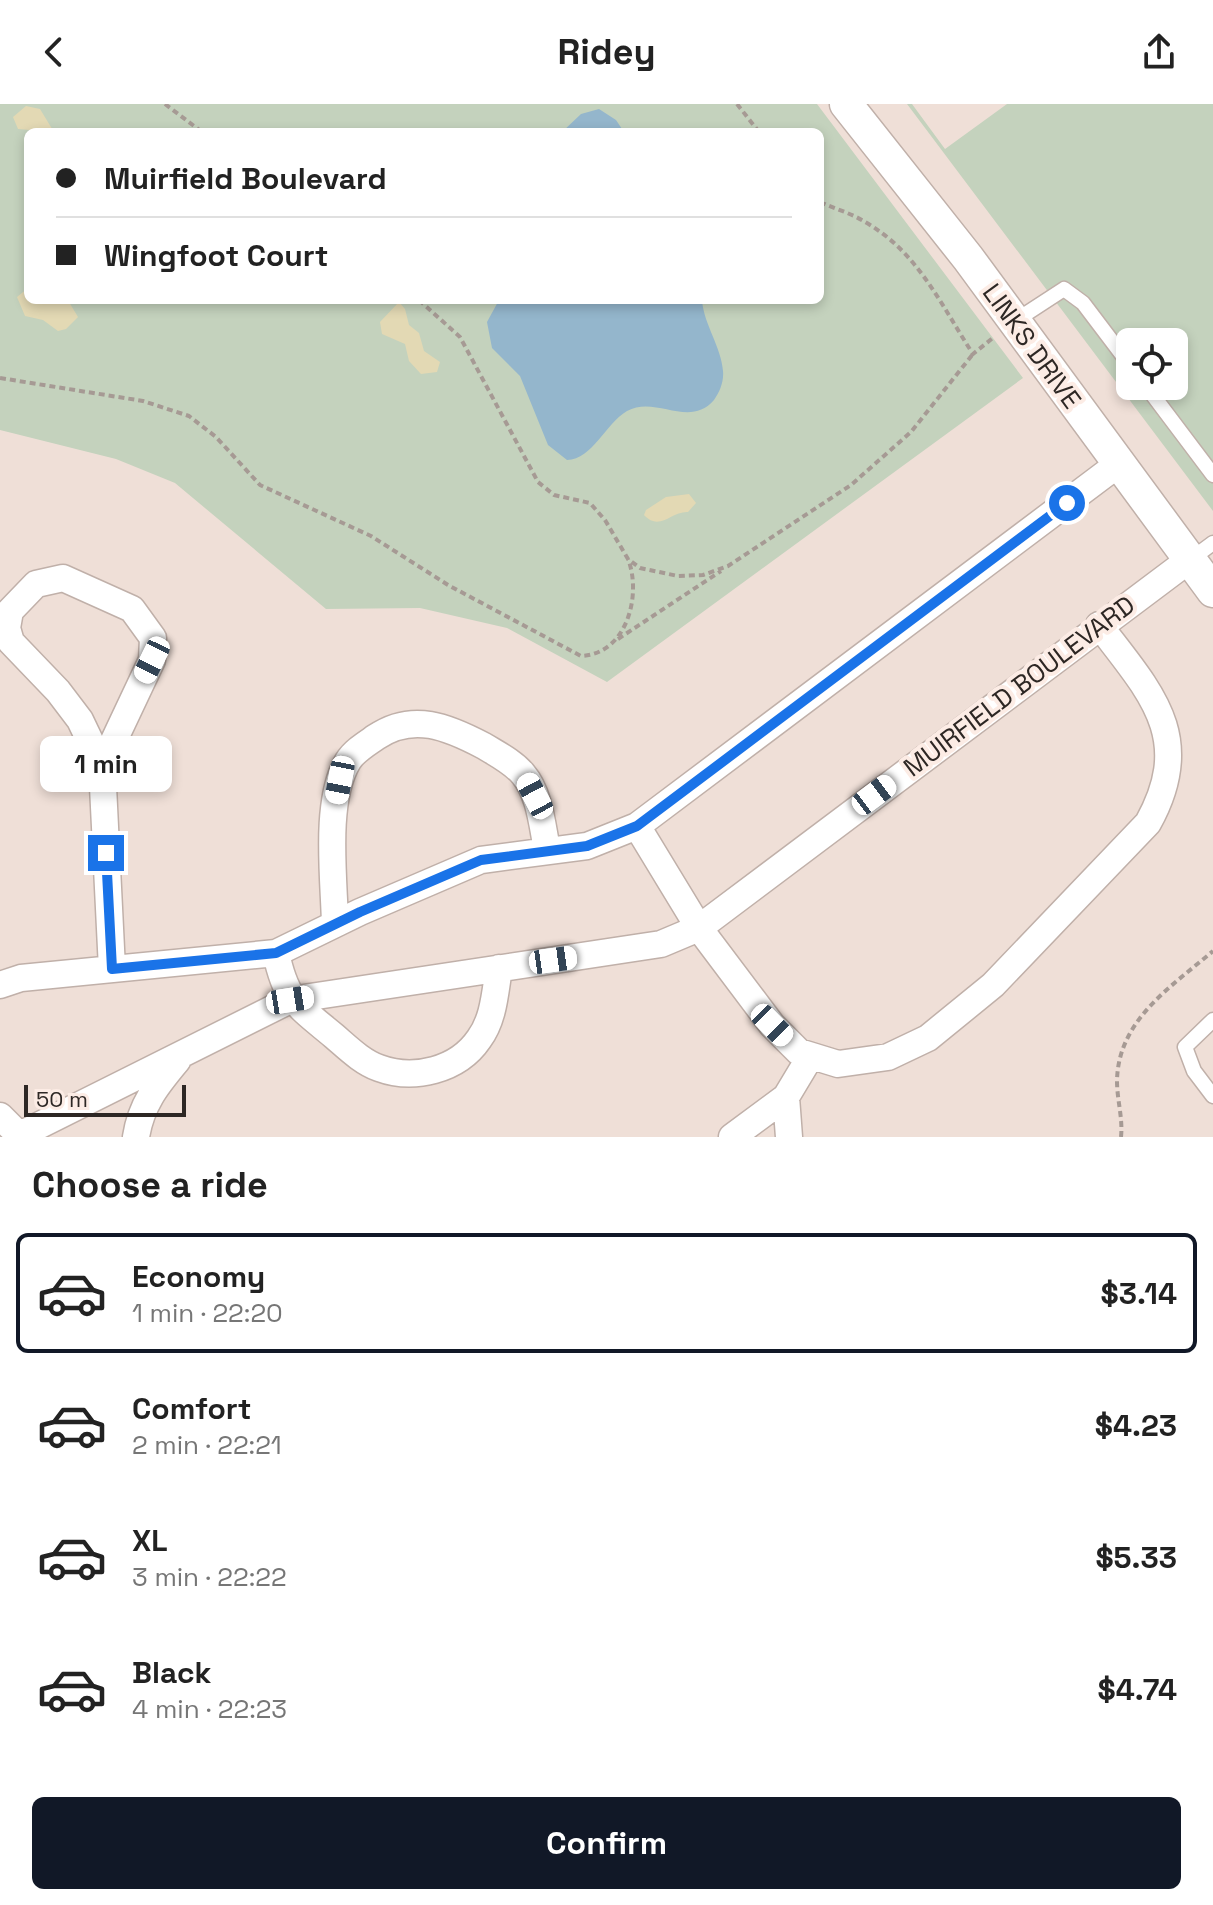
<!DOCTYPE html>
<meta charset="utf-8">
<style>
:root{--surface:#fff;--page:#f2f2f2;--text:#222;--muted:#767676;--line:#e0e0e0;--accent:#111827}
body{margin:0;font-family:"Space Grotesk",sans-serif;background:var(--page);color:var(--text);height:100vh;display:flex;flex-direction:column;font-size:30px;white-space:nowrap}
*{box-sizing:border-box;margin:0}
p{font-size:26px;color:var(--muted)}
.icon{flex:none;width:44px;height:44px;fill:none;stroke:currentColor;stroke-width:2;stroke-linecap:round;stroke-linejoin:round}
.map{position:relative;height:1033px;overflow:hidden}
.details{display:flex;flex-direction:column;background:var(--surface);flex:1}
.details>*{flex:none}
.guide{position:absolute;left:24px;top:24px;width:800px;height:176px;border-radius:12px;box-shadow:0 4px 12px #0003;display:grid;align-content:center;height:176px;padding:0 32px;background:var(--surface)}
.tools{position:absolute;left:1116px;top:224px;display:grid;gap:16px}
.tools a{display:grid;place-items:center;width:72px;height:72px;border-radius:12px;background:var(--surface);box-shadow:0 4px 12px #0003;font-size:40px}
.scale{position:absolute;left:24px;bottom:20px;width:162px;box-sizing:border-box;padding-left:8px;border:4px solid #2d2724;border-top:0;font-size:22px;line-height:28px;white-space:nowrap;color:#2d2724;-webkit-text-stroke:6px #fcece5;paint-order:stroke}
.end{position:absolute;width:36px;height:36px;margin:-18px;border:10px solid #1a73e8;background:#fff;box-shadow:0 0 0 4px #fff}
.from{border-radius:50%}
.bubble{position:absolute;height:56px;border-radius:12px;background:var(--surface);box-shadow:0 4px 12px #0003;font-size:26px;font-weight:600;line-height:56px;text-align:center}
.car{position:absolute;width:24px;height:48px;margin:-24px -12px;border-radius:10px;box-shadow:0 0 6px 2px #0007;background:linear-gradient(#fff 24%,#345 0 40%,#fff 0 76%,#345 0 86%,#fff 0)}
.guide b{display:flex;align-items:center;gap:28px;height:76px;font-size:30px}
.guide b+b{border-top:2px solid var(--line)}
.guide i{width:20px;height:20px;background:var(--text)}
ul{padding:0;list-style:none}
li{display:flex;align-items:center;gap:24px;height:120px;margin:0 16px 12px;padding:0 16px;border:4px solid transparent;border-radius:12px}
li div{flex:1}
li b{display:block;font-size:30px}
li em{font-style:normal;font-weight:600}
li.current{border-color:var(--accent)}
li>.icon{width:72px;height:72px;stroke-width:1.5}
h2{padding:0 32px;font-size:36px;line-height:96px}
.button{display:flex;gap:16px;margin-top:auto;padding:16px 32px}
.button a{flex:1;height:92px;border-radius:12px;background:var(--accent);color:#fff;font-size:32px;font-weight:600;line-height:92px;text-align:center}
header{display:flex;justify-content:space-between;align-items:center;height:104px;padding:0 32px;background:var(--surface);font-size:36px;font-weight:600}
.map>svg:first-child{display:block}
.green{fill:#c4d2bd;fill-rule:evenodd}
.sand{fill:#e3d9b4}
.water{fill:#94b6cc}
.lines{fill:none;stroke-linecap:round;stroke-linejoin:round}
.service-casing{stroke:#c0b0a9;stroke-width:17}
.minor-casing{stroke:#c0b0a9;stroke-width:29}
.tertiary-casing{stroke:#c0b0a9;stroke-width:35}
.path{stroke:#a69a94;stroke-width:4;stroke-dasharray:6 4;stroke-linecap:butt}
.service{stroke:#fff;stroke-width:14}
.minor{stroke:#fff;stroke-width:26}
.tertiary{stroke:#fff;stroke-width:32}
.route{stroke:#1a73e8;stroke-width:10}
.labels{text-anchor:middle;stroke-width:8;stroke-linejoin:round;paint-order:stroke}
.street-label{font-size:26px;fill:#2d2724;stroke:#fcece5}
</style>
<header><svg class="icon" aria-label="back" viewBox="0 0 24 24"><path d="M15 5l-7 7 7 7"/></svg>Ridey<svg class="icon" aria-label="share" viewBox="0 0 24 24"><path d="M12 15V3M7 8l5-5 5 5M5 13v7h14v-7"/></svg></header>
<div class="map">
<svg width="1213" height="1033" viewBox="0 0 1213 1033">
<rect width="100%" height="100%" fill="#efdfd7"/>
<path class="green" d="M0,0H817L1023,274L607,578L507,524L420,504L326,505L175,379L116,355L0,326ZM28,28H820V196H28Z
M907,0H912L945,45L1007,0H1213V407ZM1130,238H1174V282H1130Z"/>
<path class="sand" d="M26,2L40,5L54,28L18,25L13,13Z
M28,184V196L69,198L78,213L66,225L58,227L43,216L25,212L17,193Z
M399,198L405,205L409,221L419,229L424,247L440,258L437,268L421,270L409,257L405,240L382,230L380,218Z
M689,390L696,399L688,408C671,407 660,428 644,411L646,406L666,393Z"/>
<path class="water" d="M599,5L616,16L624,28H562L581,10Z
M499,196H702C704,221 721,242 723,267C724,277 720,288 714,296C689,325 656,291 627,307C605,320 593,355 567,356L548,341L520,272L492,244L487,218Z"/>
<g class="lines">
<defs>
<path id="service" d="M1015,217L1064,185L1083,199L1130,261
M1146,282L1213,371
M1190,456L1213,439
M1213,916L1185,943L1194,967L1213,992"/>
<path id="minor" d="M102,662L80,616L58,587L11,538L7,524L10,507L36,480L63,474L132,505L153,534L152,556L102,662L112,865
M637,722L699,824L772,921L799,948L838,960L888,953L928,934L993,881L1148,719C1196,633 1150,588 1099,521
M335,820C334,774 324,697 348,657C354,647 366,640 376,633C413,608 448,623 484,642C497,650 513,658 523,670C540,690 542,721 547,745
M276,849C286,897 298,902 334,932C348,944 362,958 379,964C414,977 458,966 479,935C494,915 495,888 499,864
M0,881L21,874L276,849L360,808L481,756L587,742L637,722L1117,361
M786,993L789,1033
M0,1012L21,1033
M16,1033L290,896L661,840L699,824L1189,456
M136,1033C141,1001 156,982 177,957
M732,1033L786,993L810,953"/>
<path id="tertiary" d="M846,0L968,154L1213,487"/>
</defs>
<use href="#service" class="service-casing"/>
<use href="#minor" class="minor-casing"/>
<use href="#tertiary" class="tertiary-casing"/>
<path class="path" d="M165,0L202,28
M737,0L759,28
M820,98C835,105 851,109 865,118C918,148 941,201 973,250L994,233
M419,196L460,233L538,378L554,391L590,399L605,416L628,455L640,464L678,472L703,471L728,462L851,381L911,328L973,250
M0,274L143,297L189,312L216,333L260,381L371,432L448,481L581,552C627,550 642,491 628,455
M618,535L721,467
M1121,1033C1123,1014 1117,996 1117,977C1118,916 1171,883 1213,847"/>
<use href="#service" class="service"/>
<use href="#minor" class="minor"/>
<use href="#tertiary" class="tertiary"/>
</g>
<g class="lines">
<path class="route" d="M106,749L112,865L276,849L360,808L481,756L587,742L637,722L1067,399"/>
</g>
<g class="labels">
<g class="street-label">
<text transform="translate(1032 242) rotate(54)" y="9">LINKS DRIVE</text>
<text transform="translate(1019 582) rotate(-37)" y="9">MUIRFIELD BOULEVARD</text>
</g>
</g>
</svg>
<div class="tools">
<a><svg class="icon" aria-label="locate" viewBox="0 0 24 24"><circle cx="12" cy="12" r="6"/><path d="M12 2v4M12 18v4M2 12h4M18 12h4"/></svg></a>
</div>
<div class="scale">50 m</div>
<i class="end from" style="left:1067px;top:399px"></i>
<i class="end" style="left:106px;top:749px"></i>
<div class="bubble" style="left:40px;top:632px;width:132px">1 min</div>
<i class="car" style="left:152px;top:556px;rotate:206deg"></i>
<i class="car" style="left:340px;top:676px;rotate:191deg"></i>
<i class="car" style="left:874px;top:691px;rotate:53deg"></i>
<i class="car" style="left:535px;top:692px;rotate:332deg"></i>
<i class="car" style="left:553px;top:856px;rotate:82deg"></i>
<i class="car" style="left:290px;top:896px;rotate:81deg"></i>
<i class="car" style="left:772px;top:921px;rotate:135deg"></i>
<div class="guide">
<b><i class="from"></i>Muirfield Boulevard</b>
<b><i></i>Wingfoot Court</b>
</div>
</div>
<section class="details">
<h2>Choose a ride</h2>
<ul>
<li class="current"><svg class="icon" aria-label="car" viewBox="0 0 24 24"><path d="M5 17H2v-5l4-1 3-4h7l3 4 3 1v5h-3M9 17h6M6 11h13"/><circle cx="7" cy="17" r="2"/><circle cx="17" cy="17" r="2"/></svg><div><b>Economy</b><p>1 min · 22:20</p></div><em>$3.14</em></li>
<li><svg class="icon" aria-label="car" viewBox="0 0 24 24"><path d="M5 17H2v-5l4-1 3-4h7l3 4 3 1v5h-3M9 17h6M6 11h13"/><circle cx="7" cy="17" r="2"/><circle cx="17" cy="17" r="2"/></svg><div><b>Comfort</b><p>2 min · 22:21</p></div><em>$4.23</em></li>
<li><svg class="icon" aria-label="car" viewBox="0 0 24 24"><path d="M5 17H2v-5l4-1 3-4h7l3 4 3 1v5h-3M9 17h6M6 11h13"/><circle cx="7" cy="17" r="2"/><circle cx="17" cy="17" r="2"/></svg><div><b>XL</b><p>3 min · 22:22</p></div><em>$5.33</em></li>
<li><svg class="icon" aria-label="car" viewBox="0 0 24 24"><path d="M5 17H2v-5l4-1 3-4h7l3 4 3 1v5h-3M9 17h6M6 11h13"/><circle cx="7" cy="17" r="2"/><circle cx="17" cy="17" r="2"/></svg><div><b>Black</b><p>4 min · 22:23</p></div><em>$4.74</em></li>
</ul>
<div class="button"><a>Confirm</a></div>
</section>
